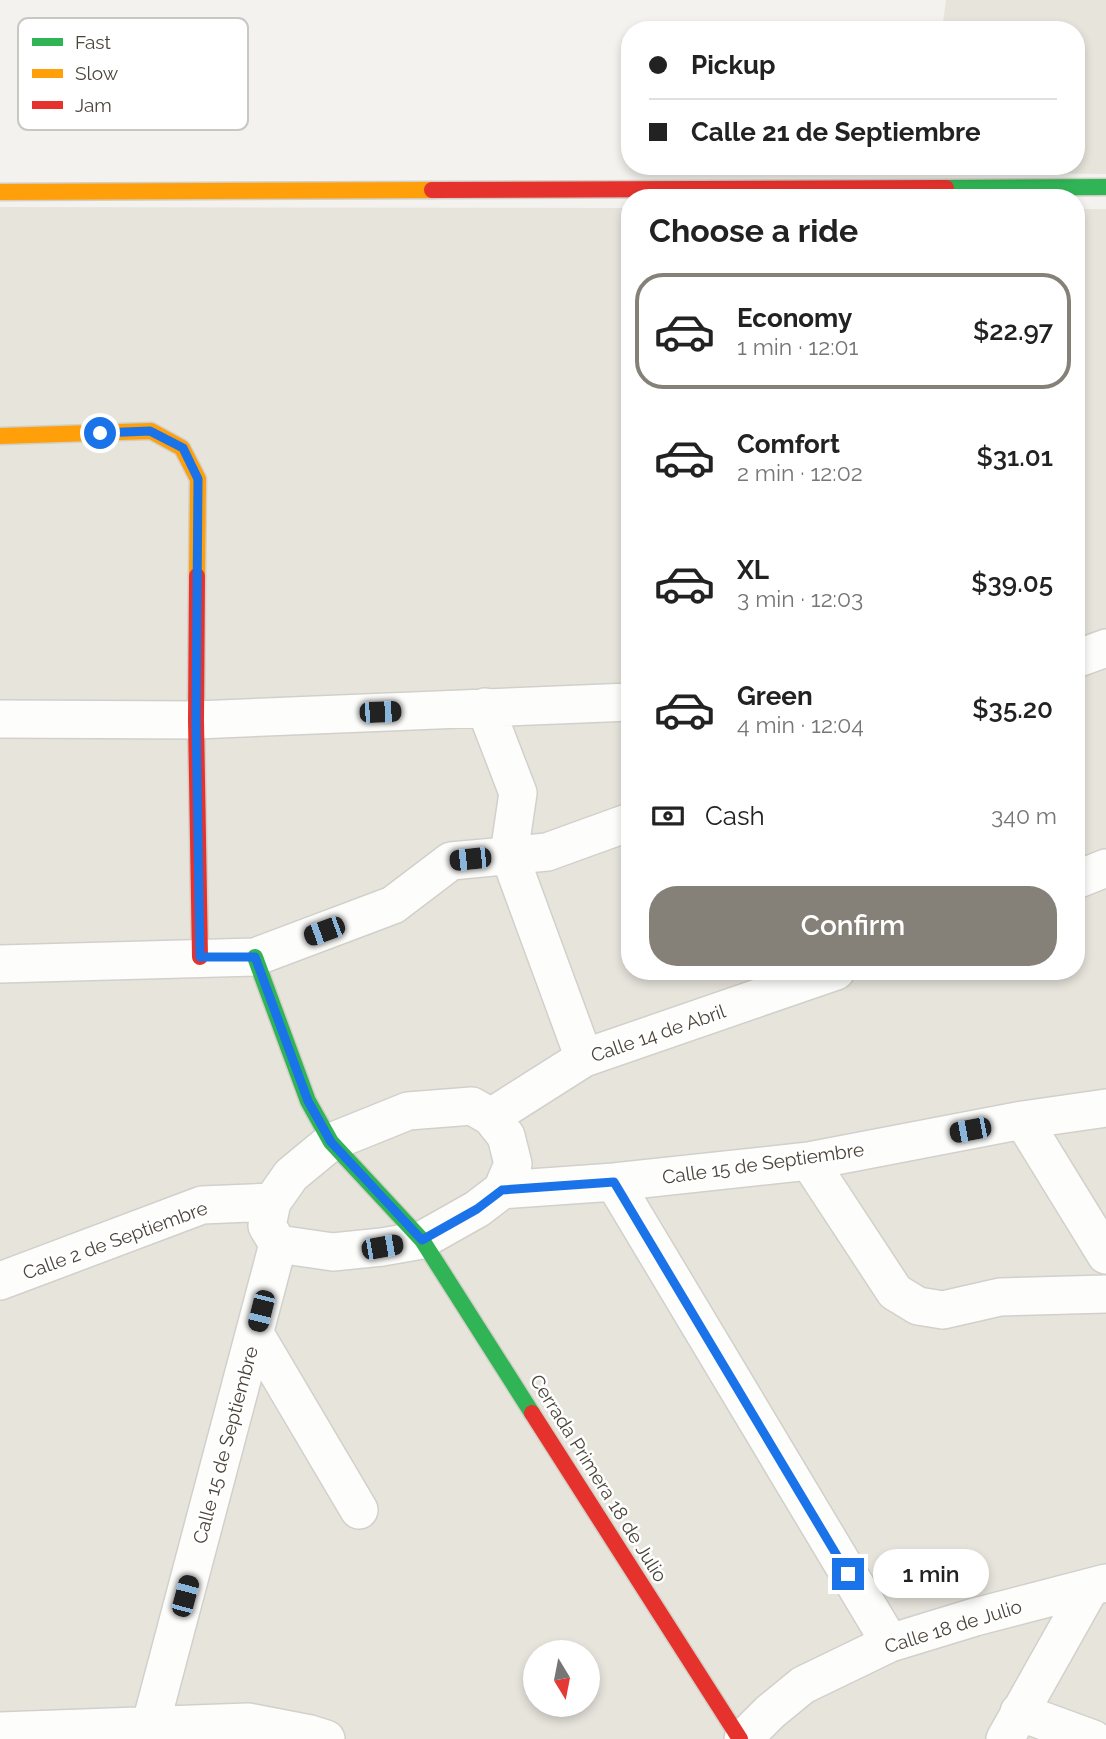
<!DOCTYPE html>
<meta charset="utf-8">
<style>
:root{--surface:#fff;--page:#f2f2f2;--text:#222;--muted:#767676;--line:#e0e0e0;--accent:#868178}
body{margin:0;font-family:Raleway,sans-serif;background:var(--page);color:var(--text);height:100vh;display:flex;flex-direction:column;font-size:26px;white-space:nowrap}
*{box-sizing:border-box;margin:0}
p{font-size:23px;color:var(--muted)}
.icon{flex:none;width:38px;height:38px;fill:none;stroke:currentColor;stroke-width:2;stroke-linecap:round;stroke-linejoin:round}
.map{position:relative;flex:1;overflow:hidden}
.side{position:absolute;left:621px;top:189px;width:464px;height:791px;display:flex;flex-direction:column;background:var(--surface);border-radius:28px;box-shadow:0 4px 10px #0003}
.side>*{flex:none}
.guide{position:absolute;left:621px;top:21px;width:464px;height:154px;border-radius:28px;box-shadow:0 4px 10px #0003;display:grid;align-content:center;height:154px;padding:0 28px;background:var(--surface)}
.needle{width:46px;rotate:170deg}
.buttons{position:absolute;left:523px;top:1640px;display:grid;gap:14px}
.buttons a{display:grid;place-items:center;width:77px;height:77px;border-radius:50%;background:var(--surface);box-shadow:0 4px 10px #0003;font-size:35px}
.end{position:absolute;width:32px;height:32px;margin:-16px;border:9px solid #1a73e8;background:#fff;box-shadow:0 0 0 4px #fff}
.from{border-radius:50%}
.bubble{position:absolute;height:49px;border-radius:24px;background:var(--surface);box-shadow:0 4px 10px #0003;font-size:23px;font-weight:600;line-height:49px;text-align:center}
.car{position:absolute;width:21px;height:42px;margin:-21px -10px;border-radius:9px;box-shadow:0 0 5px 2px #0007;background:linear-gradient(#222 24%,#8ab4d8 0 40%,#222 0 76%,#8ab4d8 0 86%,#222 0)}
.guide b{display:flex;align-items:center;gap:24px;height:66px;font-size:26px}
.guide b+b{border-top:2px solid var(--line)}
.guide i{width:18px;height:18px;background:var(--text)}
ul{padding:0;list-style:none}
li{display:flex;align-items:center;gap:21px;height:116px;margin:0 14px 10px;padding:0 14px;border:4px solid transparent;border-radius:28px}
li div{flex:1}
li b{display:block;font-size:26px}
li em{font-style:normal;font-weight:600}
li.on{border-color:var(--accent)}
li>.icon{width:63px;height:63px;stroke-width:1.5}
h2{padding:0 28px;font-size:32px;line-height:84px}
.pay{display:flex;align-items:center;gap:18px;height:77px;padding:0 28px;font-size:26px}
.pay p{margin-inline-start:auto}
.action{display:flex;gap:14px;margin-top:auto;padding:14px 28px}
.action a{flex:1;height:80px;border-radius:28px;background:var(--accent);color:#fff;font-size:28px;font-weight:600;line-height:80px;text-align:center}
.map>svg:first-child{display:block}
.residential{fill:#e7e4dc;fill-rule:evenodd}
.lines{fill:none;stroke-linecap:round;stroke-linejoin:round}
.street-casing{stroke:#d2d0cb;stroke-width:40}
.fast-casing{stroke:#d3cfc5;stroke-width:19}
.slow-casing{stroke:#d3cfc5;stroke-width:19}
.jam-casing{stroke:#d3cfc5;stroke-width:19}
.street{stroke:#fdfdfc;stroke-width:37}
.fast{stroke:#30b455;stroke-width:16}
.slow{stroke:#ff9f0a;stroke-width:16}
.jam{stroke:#e5322d;stroke-width:16}
.route{stroke:#1a73e8;stroke-width:9}
.labels{text-anchor:middle;stroke-width:5;stroke-linejoin:round;paint-order:stroke}
.street-label{font-size:19px;fill:#4b4439;stroke:#fff}
.key{fill:#fff;stroke:#c9c7c4;stroke-width:2}
.key-label{font-size:19px;fill:#4b4439}
</style>
<div class="map">
<svg width="1106" height="1739" viewBox="0 0 1106 1739">
<rect width="100%" height="100%" fill="#f4f2ee"/>
<path class="residential" d="M946,0H1106V174L926,172L927,166H1076V30H942Z
M0,207L630,208V971H1076V209H1106V1739H0ZM536,1652H588V1704H536Z"/>
<g class="lines">
<defs>
<path id="street" d="M1076,659L1106,648
M485,707L518,793L509,854L584,1058
M0,719L196,720L630,702
M1076,880L1106,868
M0,964L255,957L393,905L451,861L547,852L630,822
M472,1106L491,1117L506,1136L513,1164L502,1190L477,1209L422,1240L382,1247L333,1252L278,1244L267,1226L272,1202L291,1175L331,1142L408,1111Z
M491,1117L584,1058L836,971
M1023,1120L1106,1255
M809,1161L895,1292L918,1306L943,1310L1000,1297L1106,1294
M614,1182L890,1643
M502,1190L614,1182L809,1161L1023,1120L1106,1108
M0,1281L202,1205L272,1202
M255,1334L359,1510
M1019,1712L1093,1739
M150,1727L278,1244
M0,1731L248,1722L310,1734L326,1739
M743,1739L770,1712L803,1685L890,1643L975,1617L1106,1583
M1005,1739L1090,1588"/>
<path id="fast" d="M946,188L1106,187
M255,957L308,1101L331,1142L422,1240L532,1413"/>
<path id="slow" d="M0,192L432,190
M0,436L151,431L182,448L198,479L197,576"/>
<path id="jam" d="M432,190L946,188
M197,576L196,720L200,957
M532,1413L740,1739"/>
</defs>
<use href="#street" class="street-casing"/>
<use href="#fast" class="fast-casing"/>
<use href="#slow" class="slow-casing"/>
<use href="#jam" class="jam-casing"/>
<use href="#street" class="street"/>
<use href="#fast" class="fast"/>
<use href="#slow" class="slow"/>
<use href="#jam" class="jam"/>
</g>
<g class="lines">
<path class="route" d="M100,433L150,431L183,448L198,479L196,720L200,957H255L308,1101L331,1142L422,1240L477,1209L502,1190L614,1182L848,1574"/>
</g>
<g class="labels">
<g class="street-label">
<text transform="translate(658 1033) rotate(-19)" y="7">Calle 14 de Abril</text>
<text transform="translate(763 1163) rotate(-8)" y="7">Calle 15 de Septiembre</text>
<text transform="translate(115 1240) rotate(-20)" y="7">Calle 2 de Septiembre</text>
<text transform="translate(225 1445) rotate(-75)" y="7">Calle 15 de Septiembre</text>
<text transform="translate(599 1478) rotate(58)" y="7">Cerrada Primera 18 de Julio</text>
<text transform="translate(953 1626) rotate(-17)" y="7">Calle 18 de Julio</text>
</g>
</g>
<rect x="18" y="18" width="230" height="112" rx="10" class="key"/>
<rect x="32" y="38" width="31" height="8" fill="#30b455"/>
<rect x="32" y="69" width="31" height="9" fill="#ff9f0a"/>
<rect x="32" y="101" width="31" height="8" fill="#e5322d"/>
<g class="key-label">
<text x="75" y="49">Fast</text>
<text x="75" y="80">Slow</text>
<text x="75" y="112">Jam</text>
</g>
</svg>
<div class="buttons">
<a><svg class="needle" viewBox="-14 -14 28 28"><path d="M0-13l5 13h-10z" fill="#e53935"/><path d="M0 13l5-13h-10z" fill="#767676"/></svg></a>
</div>
<i class="end from" style="left:100px;top:433px"></i>
<i class="end" style="left:848px;top:1574px"></i>
<div class="bubble" style="left:873px;top:1549px;width:116px">1 min</div>
<i class="car" style="left:380px;top:712px;rotate:88deg"></i>
<i class="car" style="left:470px;top:859px;rotate:264deg"></i>
<i class="car" style="left:324px;top:931px;rotate:250deg"></i>
<i class="car" style="left:970px;top:1130px;rotate:259deg"></i>
<i class="car" style="left:382px;top:1247px;rotate:80deg"></i>
<i class="car" style="left:261px;top:1311px;rotate:194deg"></i>
<i class="car" style="left:185px;top:1596px;rotate:15deg"></i>
<div class="guide">
<b><i class="from"></i>Pickup</b>
<b><i></i>Calle 21 de Septiembre</b>
</div>
<section class="side">
<h2>Choose a ride</h2>
<ul>
<li class="on"><svg class="icon" aria-label="car" viewBox="0 0 24 24"><path d="M5 17H2v-5l4-1 3-4h7l3 4 3 1v5h-3M9 17h6M6 11h13"/><circle cx="7" cy="17" r="2"/><circle cx="17" cy="17" r="2"/></svg><div><b>Economy</b><p>1 min · 12:01</p></div><em>$22.97</em></li>
<li><svg class="icon" aria-label="car" viewBox="0 0 24 24"><path d="M5 17H2v-5l4-1 3-4h7l3 4 3 1v5h-3M9 17h6M6 11h13"/><circle cx="7" cy="17" r="2"/><circle cx="17" cy="17" r="2"/></svg><div><b>Comfort</b><p>2 min · 12:02</p></div><em>$31.01</em></li>
<li><svg class="icon" aria-label="car" viewBox="0 0 24 24"><path d="M5 17H2v-5l4-1 3-4h7l3 4 3 1v5h-3M9 17h6M6 11h13"/><circle cx="7" cy="17" r="2"/><circle cx="17" cy="17" r="2"/></svg><div><b>XL</b><p>3 min · 12:03</p></div><em>$39.05</em></li>
<li><svg class="icon" aria-label="car" viewBox="0 0 24 24"><path d="M5 17H2v-5l4-1 3-4h7l3 4 3 1v5h-3M9 17h6M6 11h13"/><circle cx="7" cy="17" r="2"/><circle cx="17" cy="17" r="2"/></svg><div><b>Green</b><p>4 min · 12:04</p></div><em>$35.20</em></li>
</ul>
<div class="pay"><svg class="icon" aria-label="cash" viewBox="0 0 24 24"><path d="M3 7h18v10H3z"/><circle cx="12" cy="12" r="2"/></svg>Cash<p>340 m</p></div>
<div class="action"><a>Confirm</a></div>
</section>
</div>
